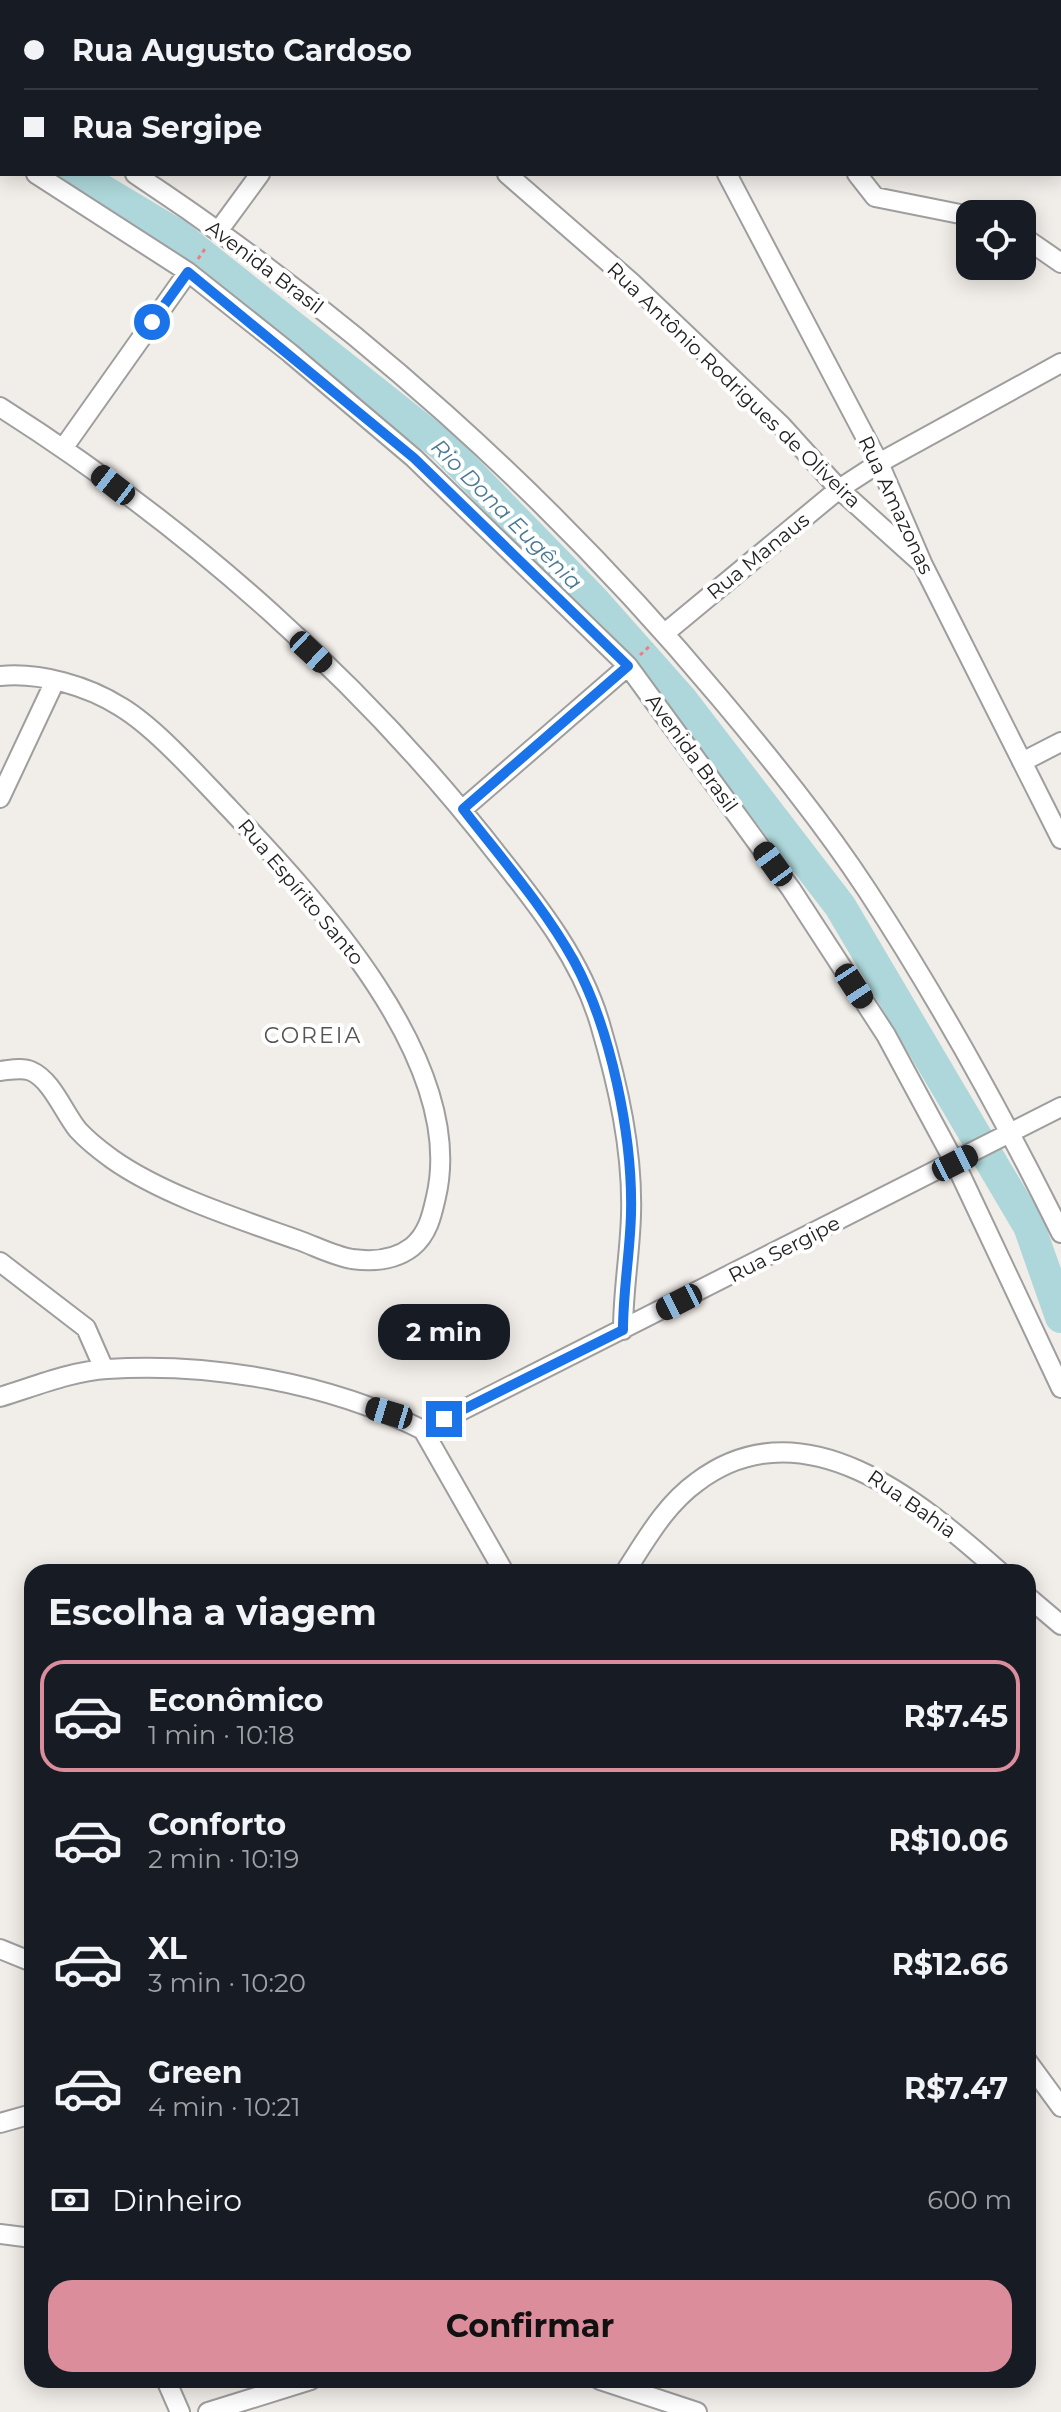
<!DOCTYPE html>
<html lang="pt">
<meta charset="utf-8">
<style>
:root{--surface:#171b24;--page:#242831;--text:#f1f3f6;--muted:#9ea1a6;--line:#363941;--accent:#db8d9c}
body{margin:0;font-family:Montserrat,sans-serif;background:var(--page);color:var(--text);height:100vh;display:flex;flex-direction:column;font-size:30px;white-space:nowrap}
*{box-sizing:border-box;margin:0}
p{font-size:26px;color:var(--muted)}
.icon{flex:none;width:44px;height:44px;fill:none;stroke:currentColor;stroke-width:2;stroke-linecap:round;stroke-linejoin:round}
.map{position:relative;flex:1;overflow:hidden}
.panel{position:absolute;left:24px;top:1564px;width:1012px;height:824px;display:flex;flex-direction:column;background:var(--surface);border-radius:24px;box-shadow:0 4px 20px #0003}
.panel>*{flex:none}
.guide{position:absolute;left:0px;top:0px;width:1062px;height:176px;box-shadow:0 4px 20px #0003;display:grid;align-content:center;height:176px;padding:0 24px;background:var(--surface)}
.buttons{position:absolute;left:956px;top:200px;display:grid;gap:16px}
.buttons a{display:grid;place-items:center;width:80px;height:80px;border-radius:16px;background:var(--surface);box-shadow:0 4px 20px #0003;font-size:40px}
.end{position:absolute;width:36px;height:36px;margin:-18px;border:10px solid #1a73e8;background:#fff;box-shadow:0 0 0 4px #fff}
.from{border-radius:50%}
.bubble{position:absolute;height:56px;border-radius:24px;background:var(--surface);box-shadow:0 4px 20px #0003;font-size:26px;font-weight:700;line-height:56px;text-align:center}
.car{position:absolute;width:24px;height:48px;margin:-24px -12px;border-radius:10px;box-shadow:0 0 6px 2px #0007;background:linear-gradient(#222 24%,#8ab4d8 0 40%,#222 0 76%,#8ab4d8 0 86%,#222 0)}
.guide b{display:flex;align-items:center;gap:28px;height:76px;font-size:30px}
.guide b+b{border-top:2px solid var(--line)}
.guide i{width:20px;height:20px;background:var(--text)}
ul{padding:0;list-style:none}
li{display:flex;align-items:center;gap:24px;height:112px;margin:0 16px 12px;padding:0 8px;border:4px solid transparent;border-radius:24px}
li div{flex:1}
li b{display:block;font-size:30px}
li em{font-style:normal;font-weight:700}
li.on{border-color:var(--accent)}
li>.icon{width:72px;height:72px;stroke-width:1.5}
h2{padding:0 24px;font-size:36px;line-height:96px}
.pay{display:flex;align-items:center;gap:20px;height:88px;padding:0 24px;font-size:30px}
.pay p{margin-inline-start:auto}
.button{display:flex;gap:16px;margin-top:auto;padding:16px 24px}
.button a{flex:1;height:92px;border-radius:24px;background:var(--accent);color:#111;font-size:32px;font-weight:700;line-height:92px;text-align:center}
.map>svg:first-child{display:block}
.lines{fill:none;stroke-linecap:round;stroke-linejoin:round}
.river{stroke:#add7da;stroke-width:32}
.minor-casing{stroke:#9e9e9e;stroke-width:22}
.path{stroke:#ef7c82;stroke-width:3;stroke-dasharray:4 4;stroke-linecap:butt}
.minor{stroke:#fff;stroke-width:18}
.route{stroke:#1a73e8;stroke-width:10}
.labels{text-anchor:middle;stroke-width:8;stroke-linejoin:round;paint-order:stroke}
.street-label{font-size:20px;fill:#212121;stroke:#fff}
.water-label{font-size:22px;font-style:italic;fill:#4b7a93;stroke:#fff}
.neighbourhood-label{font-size:22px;letter-spacing:2px;fill:#545454;stroke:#fff}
</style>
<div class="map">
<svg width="1061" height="2412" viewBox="0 0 1061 2412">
<rect width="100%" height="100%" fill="#f1ede9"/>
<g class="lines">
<path class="river" d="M0,129L2,130
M75,174L177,235L444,447L595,602L681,699L840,906L1029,1226L1061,1317"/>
<defs>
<path id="minor" d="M271,0L274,2
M641,0L642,2
M899,0L901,2
M384,2L385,0
M949,2L951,1
M0,94L2,95
M1060,133H1061
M0,153L2,154
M36,174L188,272L290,353L414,458L628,666L791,889L886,1035L955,1163L1061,1388
M135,174C353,318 551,496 719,697C771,759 823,823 867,890C939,1000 1003,1116 1061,1233
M507,174L631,282L781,425L839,489L919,561
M727,174L879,463L923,565L1061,839
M857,174L875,197L970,216
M219,230L260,174
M1022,236L1061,263
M0,407C189,527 364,682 501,859C541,909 582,962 600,1024C618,1085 633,1151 631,1215C630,1253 623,1291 623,1330
M64,447L188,272
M665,633L839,489L879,463L1061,363
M0,676C40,672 88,686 121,707C156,728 199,777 228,807C313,897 468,1061 436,1197C432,1215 428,1234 412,1247C395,1260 373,1262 352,1259C334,1256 315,1246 298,1240C239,1219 163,1195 112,1159C101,1151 87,1140 78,1130C64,1113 52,1080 31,1071C22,1067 10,1070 0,1071
M1022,762L1061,742
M0,798L55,681
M463,809L628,666
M0,1262L86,1328L104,1369
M0,1397C33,1387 72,1371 107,1369C211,1362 329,1383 423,1430
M423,1430L1061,1107
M423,1430L504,1572
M625,1572C646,1540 665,1505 697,1482C803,1402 920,1501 1000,1572
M1028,1597L1061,1625
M0,1949L32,1962
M1028,2062L1061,2107
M0,2123L32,2114
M0,2234L32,2238
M166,2380L180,2412
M600,2380L697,2412
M208,2412L311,2380"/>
</defs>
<use href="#minor" class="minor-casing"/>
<path class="path" d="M198,259L207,246
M640,655L652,644"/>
<use href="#minor" class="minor"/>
</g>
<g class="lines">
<path class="route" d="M152,322L188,272L414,458L628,666L463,809C501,858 544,907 574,961C611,1029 633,1137 631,1214C630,1253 623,1291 623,1330L444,1419"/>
</g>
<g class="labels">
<g class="street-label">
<text transform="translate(265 267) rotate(37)" y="7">Avenida Brasil</text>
<text transform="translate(734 385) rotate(44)" y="7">Rua Antônio Rodrigues de Oliveira</text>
<text transform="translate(896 505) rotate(65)" y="7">Rua Amazonas</text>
<text transform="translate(758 556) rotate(-39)" y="7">Rua Manaus</text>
<text transform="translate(692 753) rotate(54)" y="7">Avenida Brasil</text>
<text transform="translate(301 892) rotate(50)" y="7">Rua Espírito Santo</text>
<text transform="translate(784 1249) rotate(-27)" y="7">Rua Sergipe</text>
<text transform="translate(912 1504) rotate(35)" y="7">Rua Bahia</text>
</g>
<g class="water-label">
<text transform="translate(507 514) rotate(45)" y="8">Rio Dona Eugênia</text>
</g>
<g class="neighbourhood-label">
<text x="313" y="1043">COREIA</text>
</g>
</g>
</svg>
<div class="buttons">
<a><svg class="icon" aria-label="locate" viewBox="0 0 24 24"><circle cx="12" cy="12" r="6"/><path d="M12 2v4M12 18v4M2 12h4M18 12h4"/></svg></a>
</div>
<i class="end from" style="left:152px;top:322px"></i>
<i class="end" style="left:444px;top:1419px"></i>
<div class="bubble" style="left:378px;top:1304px;width:132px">2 min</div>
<i class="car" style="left:113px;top:485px;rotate:308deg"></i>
<i class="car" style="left:311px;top:652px;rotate:133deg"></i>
<i class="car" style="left:773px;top:864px;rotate:324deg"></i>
<i class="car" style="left:854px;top:986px;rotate:147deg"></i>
<i class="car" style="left:955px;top:1163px;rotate:63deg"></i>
<i class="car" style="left:679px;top:1302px;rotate:243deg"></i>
<i class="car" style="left:389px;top:1413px;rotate:287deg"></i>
<div class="guide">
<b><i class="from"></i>Rua Augusto Cardoso</b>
<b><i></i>Rua Sergipe</b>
</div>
<section class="panel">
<h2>Escolha a viagem</h2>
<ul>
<li class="on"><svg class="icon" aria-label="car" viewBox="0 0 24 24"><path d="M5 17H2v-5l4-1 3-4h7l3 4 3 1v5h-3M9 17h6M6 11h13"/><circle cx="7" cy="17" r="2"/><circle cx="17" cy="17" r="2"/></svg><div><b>Econômico</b><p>1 min · 10:18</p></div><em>R$7.45</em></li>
<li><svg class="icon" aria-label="car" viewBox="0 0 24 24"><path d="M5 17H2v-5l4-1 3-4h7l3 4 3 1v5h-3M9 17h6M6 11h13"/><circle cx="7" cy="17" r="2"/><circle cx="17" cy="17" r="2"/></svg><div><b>Conforto</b><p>2 min · 10:19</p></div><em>R$10.06</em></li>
<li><svg class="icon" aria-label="car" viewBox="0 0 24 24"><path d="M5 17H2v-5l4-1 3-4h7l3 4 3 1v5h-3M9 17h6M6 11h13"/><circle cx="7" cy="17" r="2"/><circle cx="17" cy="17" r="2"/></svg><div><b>XL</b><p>3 min · 10:20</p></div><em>R$12.66</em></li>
<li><svg class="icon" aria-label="car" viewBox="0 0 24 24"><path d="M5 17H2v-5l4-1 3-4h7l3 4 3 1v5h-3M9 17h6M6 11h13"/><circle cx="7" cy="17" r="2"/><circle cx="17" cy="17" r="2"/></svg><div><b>Green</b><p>4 min · 10:21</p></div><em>R$7.47</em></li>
</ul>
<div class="pay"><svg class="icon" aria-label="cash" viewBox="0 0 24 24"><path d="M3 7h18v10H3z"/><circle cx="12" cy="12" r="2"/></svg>Dinheiro<p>600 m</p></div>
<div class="button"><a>Confirmar</a></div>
</section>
</div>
